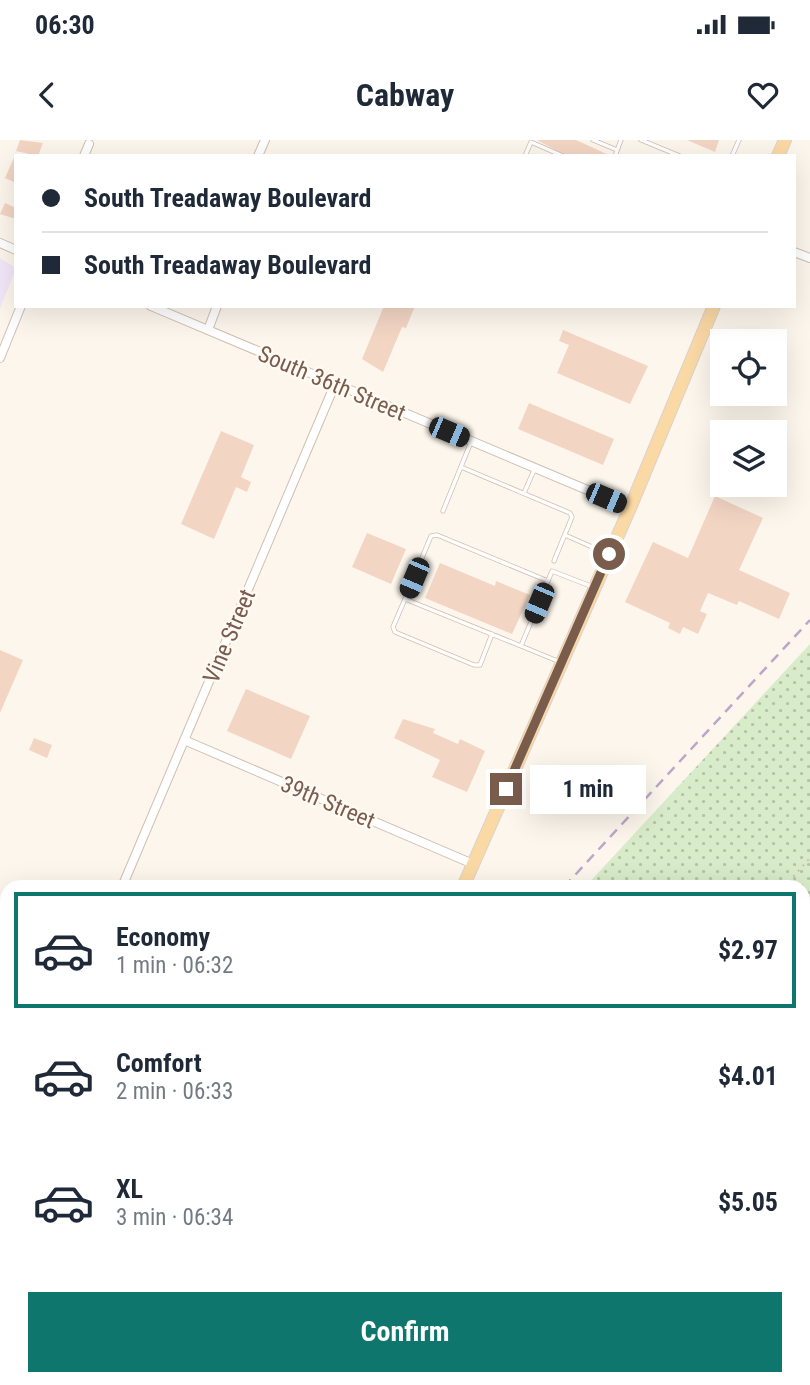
<!DOCTYPE html>
<meta charset="utf-8">
<style>
:root{--surface:#fff;--page:#f6f6f7;--text:#1f2937;--muted:#747a83;--line:#e0e1e3;--accent:#0f766e}
body{margin:0;font-family:"Roboto Condensed",sans-serif;background:var(--page);color:var(--text);height:100vh;display:flex;flex-direction:column;font-size:26px;white-space:nowrap}
*{box-sizing:border-box;margin:0}
p{font-size:23px;color:var(--muted)}
.icon{flex:none;width:38px;height:38px;fill:none;stroke:currentColor;stroke-width:2;stroke-linecap:round;stroke-linejoin:round}
.map{position:relative;flex:1;overflow:hidden}
.panel{position:absolute;left:0px;top:740px;width:810px;height:506px;display:flex;flex-direction:column;background:var(--surface);border-radius:21px 21px 0 0;box-shadow:0 7px 28px #0002}
.panel>*{flex:none}
.banner{position:absolute;left:14px;top:14px;width:782px;height:154px;border-radius:0px;box-shadow:0 7px 28px #0002;display:grid;align-content:center;height:154px;padding:0 28px;background:var(--surface)}
.tools{position:absolute;left:710px;top:189px;display:grid;gap:14px}
.tools a{display:grid;place-items:center;width:77px;height:77px;border-radius:0px;background:var(--surface);box-shadow:0 7px 28px #0002;font-size:35px}
.end{position:absolute;width:32px;height:32px;margin:-16px;border:9px solid #7a5c4d;background:#fff;box-shadow:0 0 0 4px #fff}
.from{border-radius:50%}
.bubble{position:absolute;height:49px;border-radius:0px;background:var(--surface);box-shadow:0 7px 28px #0002;font-size:23px;font-weight:700;line-height:49px;text-align:center}
.car{position:absolute;width:21px;height:42px;margin:-21px -10px;border-radius:9px;box-shadow:0 0 5px 2px #0007;background:linear-gradient(#222 24%,#8ab4d8 0 40%,#222 0 76%,#8ab4d8 0 86%,#222 0)}
.banner b{display:flex;align-items:center;gap:24px;height:66px;font-size:26px}
.banner b+b{border-top:2px solid var(--line)}
.banner i{width:18px;height:18px;background:var(--text)}
ul{padding:12px 0 0;list-style:none}
li{display:flex;align-items:center;gap:21px;height:116px;margin:0 14px 10px;padding:0 14px;border:4px solid transparent;border-radius:0px}
li div{flex:1}
li b{display:block;font-size:26px}
li em{font-style:normal;font-weight:700}
li.current{border-color:var(--accent)}
li>.icon{width:63px;height:63px;stroke-width:1.5}
.action{display:flex;gap:14px;margin-top:auto;padding:14px 28px}
.action a{flex:1;height:80px;border-radius:0px;background:var(--accent);color:#fff;font-size:28px;font-weight:700;line-height:80px;text-align:center}
.status{display:flex;justify-content:space-between;align-items:center;height:49px;padding:0 35px;background:var(--surface);direction:ltr}
.status svg{height:19px;fill:currentColor}
header{display:flex;justify-content:space-between;align-items:center;height:91px;padding:0 28px;background:var(--surface);font-size:32px;font-weight:700}
.map>svg:first-child{display:block}
.education{fill:#f3e8fa}
.grass{fill:url(#grass-dots)}
.park{fill:#d8ecc9}
.building{fill:#f3d5c3}
.lines{fill:none;stroke-linecap:round;stroke-linejoin:round}
.service-casing{stroke:#d1beb0;stroke-width:5}
.minor-casing{stroke:#d1beb0;stroke-width:10}
.primary-casing{stroke:#dad1cd;stroke-width:14}
.path{stroke:#d9b8a5;stroke-width:2;stroke-dasharray:2 5;stroke-linecap:butt}
.service{stroke:#fff;stroke-width:3.5}
.minor{stroke:#fff;stroke-width:8}
.primary{stroke:#fbd9a5;stroke-width:12}
.rail{stroke:#b9a8c9;stroke-width:2.5;stroke-dasharray:10 7;stroke-linecap:butt}
.route{stroke:#7a5c4d;stroke-width:9}
.labels{text-anchor:middle;stroke-width:5;stroke-linejoin:round;paint-order:stroke}
.street-label{font-size:23px;fill:#7a5c4d;stroke:#fffaf3}
</style>
<div class="status"><b>06:30</b><svg viewBox="0 0 49 12"><path d="M0 12V9h3v3zM5 12V6h3v6zM10 12V3h3v9zM15 12V0h3v12zM26 1h20v11H26zM47 4h2v5h-2z"/></svg></div>
<header><svg class="icon" aria-label="back" viewBox="0 0 24 24"><path d="M15 5l-7 7 7 7"/></svg>Cabway<svg class="icon" aria-label="heart" viewBox="0 0 24 24"><path d="M12 20l-8-8c-3-5 5-10 8-4 3-6 11-1 8 4z"/></svg></header>
<div class="map">
<svg width="810" height="1245" viewBox="0 0 810 1245">
<defs>
<pattern id="grass-dots" width="8" height="8" patternUnits="userSpaceOnUse" patternTransform="scale(1.75)"><rect width="8" height="8" fill="#d8ecc9"/><path d="M2 2h.1M6 6h.1" fill="none" stroke="#b4c2a5" stroke-width="1.8" stroke-linecap="round"/></pattern>
</defs>
<rect width="100%" height="100%" fill="#fdf6ec"/>
<path class="education" d="M0,118L16,128L0,169Z"/>
<path class="grass" d="M810,504V1245H279L282,1239H803V747H585Z"/>
<path class="park" d="M552,1239H602L610,1243L549,1245Z"/>
<path class="building" d="M20,0L43,3L38,16L16,11Z
M537,0H576L611,16H567Z
M687,0H719L715,12Z
M16,13V43L5,38Z
M5,63L16,68V79L0,74Z
M384,166H415L406,188L402,187L383,232L362,219Z
M563,190L648,226L630,264L557,233L569,205L559,201Z
M529,263L614,299L603,325L518,289Z
M221,291L254,305L241,337L251,342L247,352L236,347L214,399L181,384Z
M715,356L763,378L739,430L790,453L779,479L739,461L737,465L708,453L700,471L707,474L698,494L683,487L680,494L668,488L670,483L625,462L653,402L688,418Z
M367,393L406,409L391,444L352,427Z
M440,423L495,446L496,441L530,455L512,494L425,458Z
M0,510L23,520L0,573Z
M246,549L310,576L291,619L227,591Z
M403,579L435,589L433,593L458,604L460,599L485,611L467,652L432,637L440,620L394,598Z
M34,598L52,605L47,618L29,610Z"/>
<g class="lines">
<defs>
<path id="service" d="M593,0L617,10
M641,0L680,16
M531,2L563,16
M525,16L531,2
M615,16L621,0
M732,16L739,0
M461,327L570,373L572,377L554,421
M524,353L535,328
M443,371L471,302
M565,395L608,414
M405,459L393,487L395,492L474,525H480L492,494
M521,506L405,459L431,396L437,395L548,441
M560,522L521,506L552,431L593,447
M803,1127L810,1118"/>
<path id="minor" d="M84,16L89,4
M258,16L265,0
M0,103L16,110
M794,112L810,118
M151,166L630,368
M208,190L217,166
M0,218L21,166
M184,600L473,724
M122,747L335,244
M0,1032L7,1015
M512,1239L514,1245"/>
<path id="primary" d="M778,16L785,0
M463,747L630,368L714,166
M250,1245L253,1239"/>
</defs>
<use href="#service" class="service-casing"/>
<use href="#minor" class="minor-casing"/>
<use href="#primary" class="primary-casing"/>
<path class="path" d="M784,747L810,718
M803,1087L810,1086
M298,1245L301,1239
M388,1245L389,1239
M807,1245L810,1223"/>
<use href="#service" class="service"/>
<use href="#minor" class="minor"/>
<use href="#primary" class="primary"/>
<path class="rail" d="M564,747L810,480
M102,1245L108,1239"/>
</g>
<g class="lines">
<path class="route" d="M506,649L609,414"/>
</g>
<g class="labels">
<g class="street-label">
<text transform="translate(332 243) rotate(23)" y="8">South 36th Street</text>
<text transform="translate(229 496) rotate(-67)" y="8">Vine Street</text>
<text transform="translate(328 662) rotate(23)" y="8">39th Street</text>
</g>
</g>
</svg>
<div class="tools">
<a><svg class="icon" aria-label="locate" viewBox="0 0 24 24"><circle cx="12" cy="12" r="6"/><path d="M12 2v4M12 18v4M2 12h4M18 12h4"/></svg></a>
<a><svg class="icon" aria-label="layers" viewBox="0 0 24 24"><path d="M12 4l9 5-9 5-9-5zM3 14l9 5 9-5"/></svg></a>
</div>
<i class="end from" style="left:609px;top:414px"></i>
<i class="end" style="left:506px;top:649px"></i>
<div class="bubble" style="left:530px;top:625px;width:116px">1 min</div>
<i class="car" style="left:449px;top:292px;rotate:113deg"></i>
<i class="car" style="left:606px;top:358px;rotate:113deg"></i>
<i class="car" style="left:414px;top:438px;rotate:203deg"></i>
<i class="car" style="left:539px;top:463px;rotate:203deg"></i>
<div class="banner">
<b><i class="from"></i>South Treadaway Boulevard</b>
<b><i></i>South Treadaway Boulevard</b>
</div>
<section class="panel">
<ul>
<li class="current"><svg class="icon" aria-label="car" viewBox="0 0 24 24"><path d="M5 17H2v-5l4-1 3-4h7l3 4 3 1v5h-3M9 17h6M6 11h13"/><circle cx="7" cy="17" r="2"/><circle cx="17" cy="17" r="2"/></svg><div><b>Economy</b><p>1 min · 06:32</p></div><em>$2.97</em></li>
<li><svg class="icon" aria-label="car" viewBox="0 0 24 24"><path d="M5 17H2v-5l4-1 3-4h7l3 4 3 1v5h-3M9 17h6M6 11h13"/><circle cx="7" cy="17" r="2"/><circle cx="17" cy="17" r="2"/></svg><div><b>Comfort</b><p>2 min · 06:33</p></div><em>$4.01</em></li>
<li><svg class="icon" aria-label="car" viewBox="0 0 24 24"><path d="M5 17H2v-5l4-1 3-4h7l3 4 3 1v5h-3M9 17h6M6 11h13"/><circle cx="7" cy="17" r="2"/><circle cx="17" cy="17" r="2"/></svg><div><b>XL</b><p>3 min · 06:34</p></div><em>$5.05</em></li>
</ul>
<div class="action"><a>Confirm</a></div>
</section>
</div>
